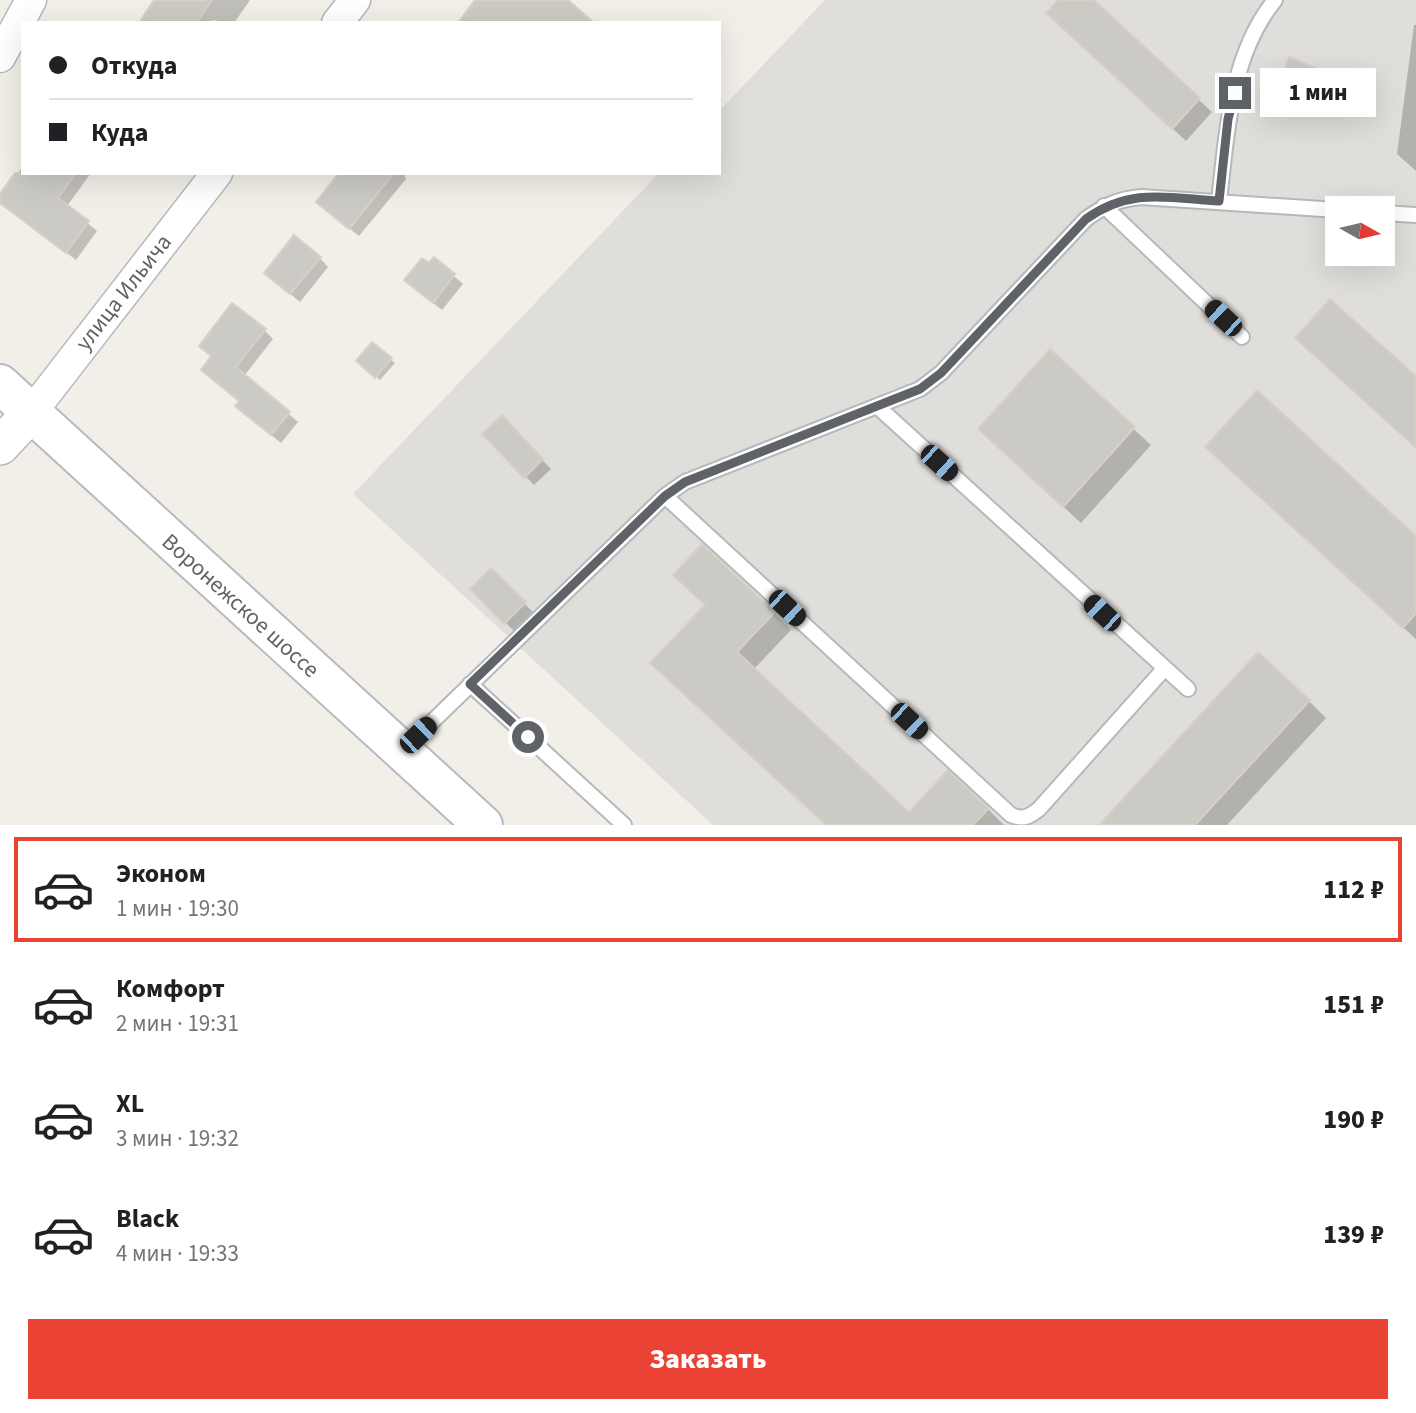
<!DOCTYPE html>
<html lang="ru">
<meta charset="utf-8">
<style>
:root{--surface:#fff;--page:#f2f2f2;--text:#202124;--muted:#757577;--line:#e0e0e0;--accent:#ea4335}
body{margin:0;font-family:"Source Sans 3",sans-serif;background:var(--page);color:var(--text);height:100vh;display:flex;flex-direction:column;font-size:26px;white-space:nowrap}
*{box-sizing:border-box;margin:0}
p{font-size:23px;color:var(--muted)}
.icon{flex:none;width:38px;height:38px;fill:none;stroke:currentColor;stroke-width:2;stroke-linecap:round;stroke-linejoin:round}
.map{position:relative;height:825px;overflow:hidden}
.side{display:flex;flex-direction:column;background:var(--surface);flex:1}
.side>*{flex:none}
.hud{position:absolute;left:21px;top:21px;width:700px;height:154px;border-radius:0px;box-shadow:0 7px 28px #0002;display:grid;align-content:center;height:154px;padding:0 28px;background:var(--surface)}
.needle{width:46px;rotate:98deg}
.buttons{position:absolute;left:1325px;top:196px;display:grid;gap:14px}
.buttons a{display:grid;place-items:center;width:70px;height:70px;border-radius:0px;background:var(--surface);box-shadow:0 7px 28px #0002;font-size:35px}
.end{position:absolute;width:32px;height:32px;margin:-16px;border:9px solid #5f6368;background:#fff;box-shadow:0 0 0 4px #fff}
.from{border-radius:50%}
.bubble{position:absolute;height:49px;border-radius:0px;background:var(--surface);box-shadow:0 7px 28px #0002;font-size:23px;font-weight:800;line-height:49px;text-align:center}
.car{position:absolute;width:21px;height:42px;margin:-21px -10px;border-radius:9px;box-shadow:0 0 5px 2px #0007;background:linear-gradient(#222 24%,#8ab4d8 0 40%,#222 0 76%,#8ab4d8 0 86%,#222 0)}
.hud b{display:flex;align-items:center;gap:24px;height:66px;font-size:26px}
.hud b+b{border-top:2px solid var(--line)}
.hud i{width:18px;height:18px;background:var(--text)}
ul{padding:12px 0 0;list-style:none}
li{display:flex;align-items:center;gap:21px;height:105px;margin:0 14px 10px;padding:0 14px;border:4px solid transparent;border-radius:0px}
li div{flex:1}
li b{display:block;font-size:26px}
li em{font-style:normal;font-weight:800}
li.on{border-color:var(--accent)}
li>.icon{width:63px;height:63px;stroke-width:1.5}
.cta{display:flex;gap:14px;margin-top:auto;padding:14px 28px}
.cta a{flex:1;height:80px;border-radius:0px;background:var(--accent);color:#fff;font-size:28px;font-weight:800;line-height:80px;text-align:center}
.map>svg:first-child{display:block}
.industrial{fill:#e0deda;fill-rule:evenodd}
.shadow{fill:#0003}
.building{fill:#cccac5;stroke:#d6d1c6;stroke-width:2}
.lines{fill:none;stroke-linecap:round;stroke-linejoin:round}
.service-casing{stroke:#b5b8bc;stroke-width:18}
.minor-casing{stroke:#b5b8bc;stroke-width:33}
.tertiary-casing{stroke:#b5b8bc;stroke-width:40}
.secondary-casing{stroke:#b6babf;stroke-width:42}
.service{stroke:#fff;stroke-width:14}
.minor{stroke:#fff;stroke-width:30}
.tertiary{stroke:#fff;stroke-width:37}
.secondary{stroke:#fff;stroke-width:38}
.route{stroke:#5f6368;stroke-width:9}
.labels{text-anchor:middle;stroke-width:5;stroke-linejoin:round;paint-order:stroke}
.street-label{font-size:23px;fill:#5f6368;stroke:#fff}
</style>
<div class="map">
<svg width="1416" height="825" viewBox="0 0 1416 825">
<rect width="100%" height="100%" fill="#f1efe8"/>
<path class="industrial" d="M825,0H1416V825H713L353,494L659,173H719V111ZM1337,208H1382V254H1337Z"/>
<path class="shadow" d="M156,0H250L234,23L212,20L211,23H148Z
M1061,0H1091L1212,112L1186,141L1062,26Z
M1414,25H1416V171L1397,154Z
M1282,80L1353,85L1360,92L1352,113L1289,87Z
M23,166V173H91L67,206L97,231L76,260L0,202V197Z
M342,173H404L406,179L359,236L327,210Z
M320,258L328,267L300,302L275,281Z
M434,259L463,284L442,310L415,289Z
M265,331L273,339L244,376L298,422L281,443L246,414L241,402L203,370L213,357L201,346Z
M372,344L395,363L380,380L362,365Z
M1050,352L1151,445L1081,523L997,446Z
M502,418L551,469L534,485L485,434Z
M1224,464L1416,538V639Z
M491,571L533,612L514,631L472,589Z
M707,605L774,613L791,630L754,669L909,815L988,809L1004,825H827Z
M1309,701L1326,718L1227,825H1101Z"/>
<path class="building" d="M154,0H212L196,23H139Z
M475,0H568L594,23H458Z
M1058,0H1094L1200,98L1172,129L1046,13Z
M1289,57L1354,84L1345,107L1280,80Z
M15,173H76L58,198L89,221L66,253L0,203V194Z
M339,173H394L349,229L316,202Z
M294,235L321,257L290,294L264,273Z
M434,257L455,274L433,303L404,280L422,258L429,263Z
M1330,299L1416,376V448L1295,338Z
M232,303L266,329L236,367L290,412L271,435L235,406L239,401L201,370L211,356L199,346Z
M372,342L392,358L375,378L356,361Z
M1050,349L1135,427L1063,507L978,429Z
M1257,390L1416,536V613L1403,628L1205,447Z
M502,415L543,459L524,478L482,434Z
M702,544L775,612L737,652L909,812L948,770L989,808L973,825H826L650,663L705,605L673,575Z
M491,568L526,602L504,624L470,589Z
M1258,652L1310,700L1195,825H1099Z"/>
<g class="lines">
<defs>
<path id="service" d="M1219,201C1227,133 1230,55 1275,0
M1104,206L1242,337
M1382,213L1416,215
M878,407L1188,689
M665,496L1011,815C1023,820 1029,817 1039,809L1164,669
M470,684L624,825
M402,751L665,496L685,482L920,389L941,373L1086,219C1104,206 1118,199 1141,197L1337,210"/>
<path id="minor" d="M337,23L355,0
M0,57L31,0
M31,413L217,173"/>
<path id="tertiary" d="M0,446L31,413"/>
<path id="secondary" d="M0,384L483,825"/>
</defs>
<use href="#service" class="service-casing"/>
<use href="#minor" class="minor-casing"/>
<use href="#tertiary" class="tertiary-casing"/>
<use href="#secondary" class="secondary-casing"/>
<use href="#service" class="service"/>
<use href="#minor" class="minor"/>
<use href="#tertiary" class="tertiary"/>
<use href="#secondary" class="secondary"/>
</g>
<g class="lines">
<path class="route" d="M528,737L470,684L665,496L685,482L920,389L941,373L1086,219C1131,187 1168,198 1219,201L1228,119L1235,93"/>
</g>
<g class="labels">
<g class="street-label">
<text transform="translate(123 292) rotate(-52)" y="8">улица Ильича</text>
<text transform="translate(241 605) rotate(42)" y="8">Воронежское шоссе</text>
</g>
</g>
</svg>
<div class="buttons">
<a><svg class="needle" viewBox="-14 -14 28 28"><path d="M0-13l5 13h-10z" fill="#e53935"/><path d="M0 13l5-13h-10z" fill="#757577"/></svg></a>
</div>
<i class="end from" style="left:528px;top:737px"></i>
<i class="end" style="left:1235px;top:93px"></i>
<div class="bubble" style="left:1260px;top:68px;width:116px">1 мин</div>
<i class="car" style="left:1223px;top:318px;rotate:313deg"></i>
<i class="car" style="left:939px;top:463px;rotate:132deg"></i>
<i class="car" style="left:787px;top:608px;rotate:133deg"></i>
<i class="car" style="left:1102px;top:613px;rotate:313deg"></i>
<i class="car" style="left:909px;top:721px;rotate:133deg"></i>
<i class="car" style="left:418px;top:735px;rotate:46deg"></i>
<div class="hud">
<b><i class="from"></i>Откуда</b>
<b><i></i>Куда</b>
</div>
</div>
<section class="side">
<ul>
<li class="on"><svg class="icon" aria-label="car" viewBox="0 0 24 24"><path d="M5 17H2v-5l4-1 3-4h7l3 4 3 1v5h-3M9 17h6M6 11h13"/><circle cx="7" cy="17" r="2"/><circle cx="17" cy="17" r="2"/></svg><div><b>Эконом</b><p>1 мин · 19:30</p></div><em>112 ₽</em></li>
<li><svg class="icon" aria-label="car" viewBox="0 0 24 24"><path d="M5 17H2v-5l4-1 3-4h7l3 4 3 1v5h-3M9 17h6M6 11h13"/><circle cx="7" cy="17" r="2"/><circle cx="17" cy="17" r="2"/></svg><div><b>Комфорт</b><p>2 мин · 19:31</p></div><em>151 ₽</em></li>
<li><svg class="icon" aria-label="car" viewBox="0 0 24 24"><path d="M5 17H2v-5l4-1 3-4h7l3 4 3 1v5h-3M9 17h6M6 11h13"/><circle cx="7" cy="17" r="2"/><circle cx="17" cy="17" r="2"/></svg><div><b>XL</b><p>3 мин · 19:32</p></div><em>190 ₽</em></li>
<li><svg class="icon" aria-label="car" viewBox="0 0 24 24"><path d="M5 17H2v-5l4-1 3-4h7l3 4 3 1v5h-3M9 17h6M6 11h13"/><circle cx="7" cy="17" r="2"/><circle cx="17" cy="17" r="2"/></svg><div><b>Black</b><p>4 мин · 19:33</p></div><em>139 ₽</em></li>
</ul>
<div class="cta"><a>Заказать</a></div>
</section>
